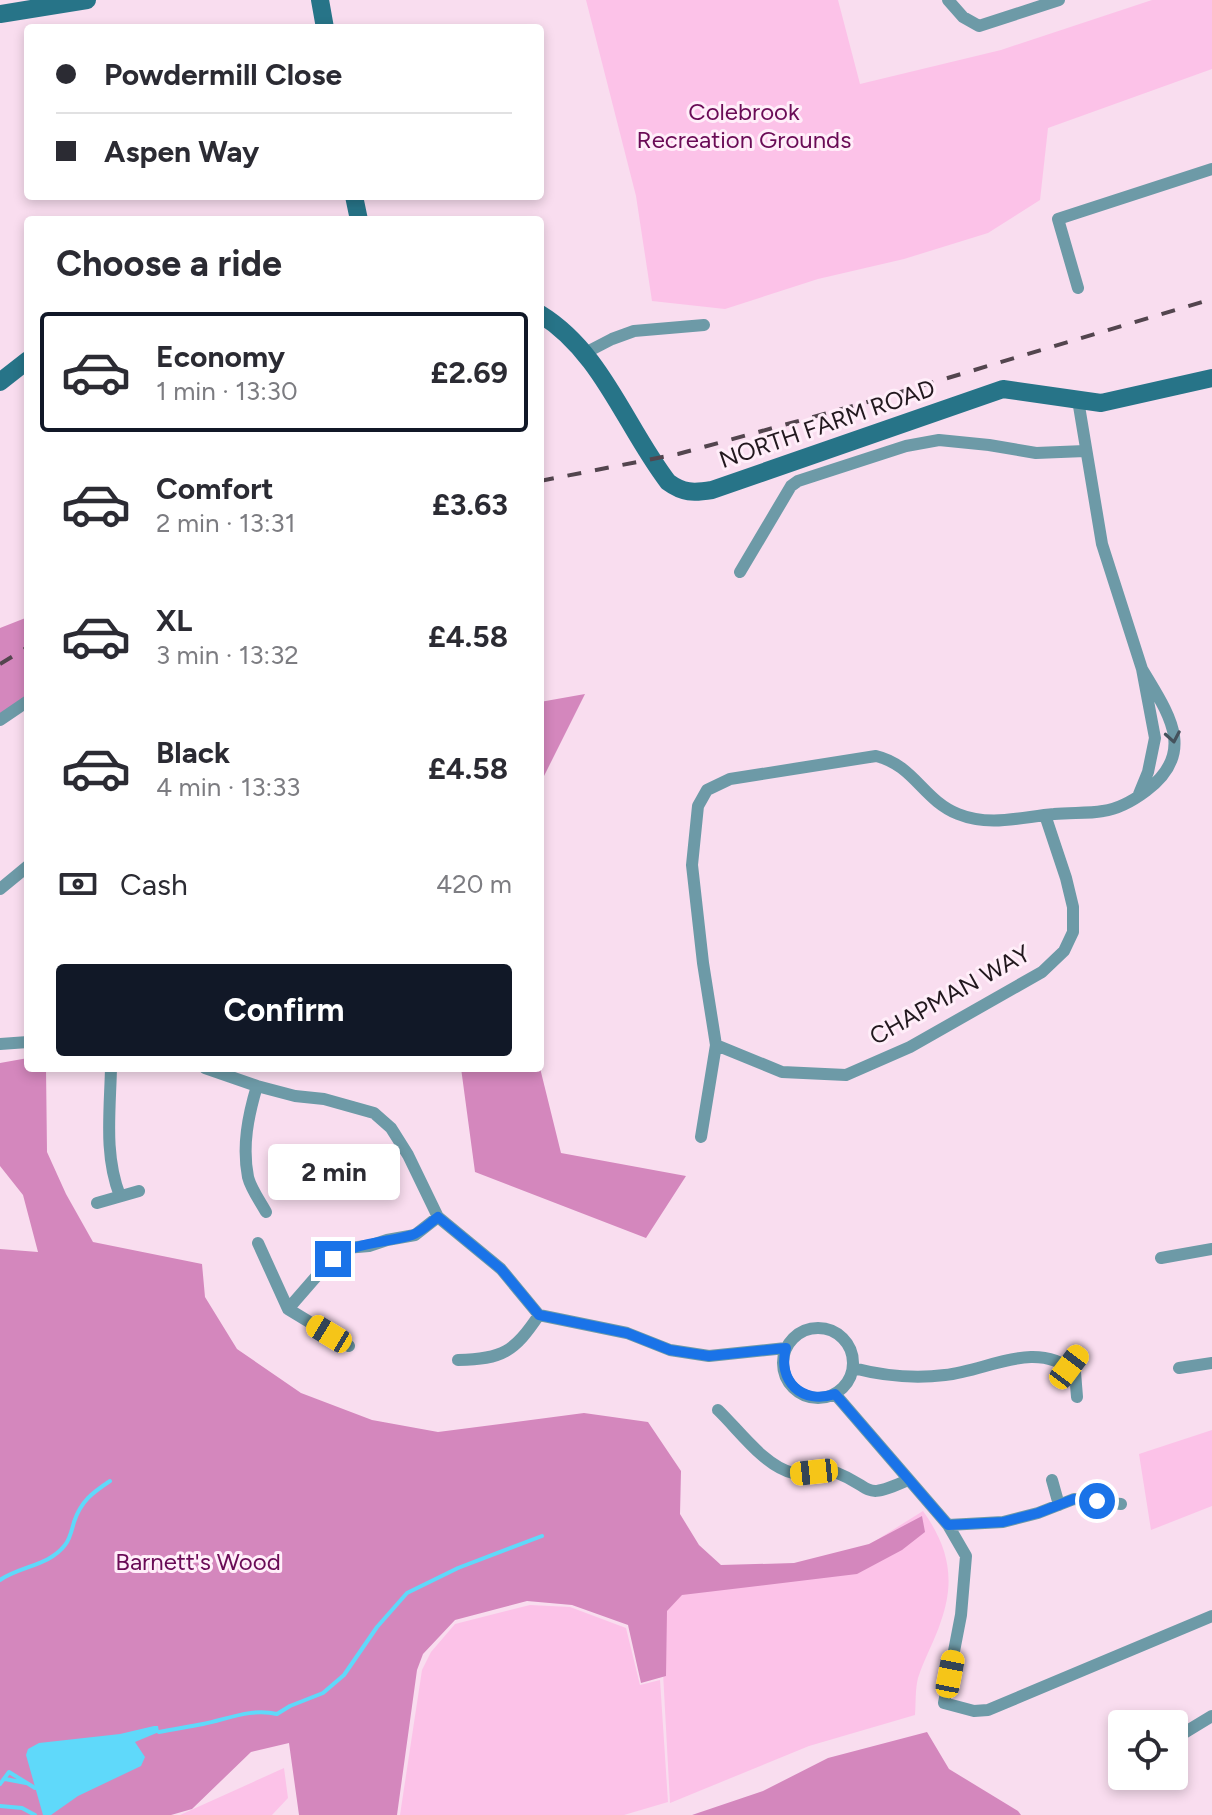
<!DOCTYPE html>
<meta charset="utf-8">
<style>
:root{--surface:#fff;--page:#f7f7f7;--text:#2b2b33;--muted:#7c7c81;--line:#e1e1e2;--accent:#111827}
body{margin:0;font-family:Figtree,sans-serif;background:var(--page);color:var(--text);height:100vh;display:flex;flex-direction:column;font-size:30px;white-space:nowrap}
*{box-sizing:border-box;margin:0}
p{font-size:26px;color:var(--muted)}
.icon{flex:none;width:44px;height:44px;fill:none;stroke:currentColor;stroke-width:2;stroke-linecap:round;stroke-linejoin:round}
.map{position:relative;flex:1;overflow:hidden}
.drawer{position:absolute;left:24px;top:216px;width:520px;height:856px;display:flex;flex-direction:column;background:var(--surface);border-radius:8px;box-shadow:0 4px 12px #0003}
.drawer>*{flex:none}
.guide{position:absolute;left:24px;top:24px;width:520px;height:176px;border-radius:8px;box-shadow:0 4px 12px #0003;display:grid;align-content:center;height:176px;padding:0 32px;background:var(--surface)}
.tools{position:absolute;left:1108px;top:1710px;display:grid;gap:16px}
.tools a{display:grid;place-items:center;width:80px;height:80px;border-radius:8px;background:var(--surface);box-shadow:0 4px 12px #0003;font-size:40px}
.end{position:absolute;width:36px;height:36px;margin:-18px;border:10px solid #1a73e8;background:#fff;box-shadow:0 0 0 4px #fff}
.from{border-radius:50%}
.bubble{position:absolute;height:56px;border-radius:8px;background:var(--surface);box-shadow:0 4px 12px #0003;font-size:26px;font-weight:700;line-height:56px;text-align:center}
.car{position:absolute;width:24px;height:48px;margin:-24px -12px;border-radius:10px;box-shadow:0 0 6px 2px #0007;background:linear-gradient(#f5c518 24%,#345 0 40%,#f5c518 0 76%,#345 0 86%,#f5c518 0)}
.guide b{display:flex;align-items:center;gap:28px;height:76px;font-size:30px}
.guide b+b{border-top:2px solid var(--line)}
.guide i{width:20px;height:20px;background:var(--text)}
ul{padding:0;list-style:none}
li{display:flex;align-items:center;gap:24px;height:120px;margin:0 16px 12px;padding:0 16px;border:4px solid transparent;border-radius:8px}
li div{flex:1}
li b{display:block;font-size:30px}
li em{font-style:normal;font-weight:700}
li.current{border-color:var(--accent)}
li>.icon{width:72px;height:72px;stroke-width:1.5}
h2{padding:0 32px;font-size:36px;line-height:96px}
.pay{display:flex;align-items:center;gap:20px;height:88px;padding:0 32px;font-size:30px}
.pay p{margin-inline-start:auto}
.action{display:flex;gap:16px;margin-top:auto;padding:16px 32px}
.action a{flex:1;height:92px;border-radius:8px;background:var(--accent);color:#fff;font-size:32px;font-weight:700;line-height:92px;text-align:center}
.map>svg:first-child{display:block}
.green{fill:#fcc2e8}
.forest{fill:#d487bd}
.water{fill:#5fd9fa}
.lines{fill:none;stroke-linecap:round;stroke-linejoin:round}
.stream{stroke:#5fd9fa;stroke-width:4}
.street{stroke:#6d9aa7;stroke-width:12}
.secondary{stroke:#277488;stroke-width:18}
.rail{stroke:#53454e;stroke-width:4;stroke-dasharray:14 14;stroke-linecap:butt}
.oneway{stroke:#44525c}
.route{stroke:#1a73e8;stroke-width:10}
.labels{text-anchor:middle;stroke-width:6;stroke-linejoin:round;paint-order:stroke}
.park-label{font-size:24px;fill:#6a0b56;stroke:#ffeef9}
.street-label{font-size:24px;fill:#22181e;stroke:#ffeef9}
</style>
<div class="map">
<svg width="1212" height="1815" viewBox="0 0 1212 1815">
<rect width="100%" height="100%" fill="#f9ddef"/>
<path class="green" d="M586,0H838L860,84L1001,50L1152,0H1212V69L1048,128L1040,200L988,233L904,259L818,279L725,309L652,301L636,196Z
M1212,1430V1506L1151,1530L1139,1454Z
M923,1511C948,1546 956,1579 941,1621C935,1640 924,1659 918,1678C915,1690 916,1703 915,1715L809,1746L670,1803L658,1579L835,1566Z
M530,1605L570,1607L626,1628L640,1685L660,1680L668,1802L624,1815H400L422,1670L431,1652L455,1624Z
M284,1768L288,1798L272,1815H180Z"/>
<path class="forest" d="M28,617V697L0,716V628Z
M585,694L540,784V702Z
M28,1058V1068H46L47,1152L66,1194L93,1242L202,1264L205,1297L237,1349L301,1393L372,1420L438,1432L584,1413L648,1422L681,1471L680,1514L699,1545L721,1565L794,1563L869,1544L922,1516L925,1532L902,1550L857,1574L682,1595L667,1611L666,1676L641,1683L628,1625L572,1605L527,1601L455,1620L423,1654L417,1670L397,1815H299L289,1743L251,1752L192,1809L171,1815H0V1249L38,1252L23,1195L0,1166V1063Z
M461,1068H540L561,1153L686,1176L646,1238L475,1172Z
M927,1732L949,1769L1018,1811L1021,1815H692L763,1791L828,1758Z"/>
<path class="water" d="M154,1726H158L159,1732L135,1742L145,1757L141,1766L78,1796L51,1815H43L26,1755L28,1749L39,1743L120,1734Z"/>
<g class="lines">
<path class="stream" d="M0,1580C20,1566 49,1566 65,1545C70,1539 72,1529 74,1522C81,1501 92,1493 110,1481
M159,1732C174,1729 188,1727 203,1724C228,1719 251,1708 277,1714L290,1706L323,1693L344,1675L377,1627L407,1593L458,1568L542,1536
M5,1779L26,1783
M0,1784L9,1772L35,1788
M0,1806L22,1808L35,1815"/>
<path class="street" d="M948,0L963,17L979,26L1059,0
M1078,288L1058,219L1212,169
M585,353L612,339L634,331L704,325
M1078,400L1102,544L1142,669L1155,738L1148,772L1139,794
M740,572L791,486L798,481L906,446L939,440L989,445L1036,453L1085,451
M0,720L28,701
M0,889L28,866
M0,1044L28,1042
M716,1045L782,1072L846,1075L910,1047L1042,972L1064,951L1073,932V907L1066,878L1045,815
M111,1068C110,1112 104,1155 120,1196
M205,1068L257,1086L295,1096L324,1099L374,1113L391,1128L408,1155L438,1217L501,1269L539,1315L627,1333L670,1350L709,1356L786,1348
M257,1086C248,1116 242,1146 248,1177C251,1189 260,1201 266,1212
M701,1137L716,1045L703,963L692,865L698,806L707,790L730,779L876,756C914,765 923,800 958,814C990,827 1021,817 1054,814C1070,812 1087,814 1103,811C1118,809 1134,800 1146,791C1198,752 1168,713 1142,669
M97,1203L139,1191
M258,1243L288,1309
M1161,1258L1212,1249
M783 1363a35 35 0 1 1 70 0a35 35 0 1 1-70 0Z
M349,1346L288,1309L321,1271L346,1248L369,1246L387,1240L415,1235L438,1217
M458,1360C503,1359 514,1352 539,1315
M1069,1367L1080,1353
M853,1368C884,1376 914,1379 945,1375C990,1370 1035,1339 1075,1372L1077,1397
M1179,1368L1212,1363
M835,1394L948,1525L966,1556L961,1615L944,1703L974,1711L988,1710L1212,1616
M718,1410C739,1430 764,1466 793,1473C806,1476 823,1466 835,1472C876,1488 861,1501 908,1480
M1052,1480L1059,1505
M948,1525L1003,1522L1038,1513L1074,1499L1121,1504
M1174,1739L1212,1716"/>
<path class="secondary" d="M320,0L325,28
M0,14L87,0
M354,196L359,220
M540,314C602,352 625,426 668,482C683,493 693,493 712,490L1003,389L1101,403L1212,378
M0,382L28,360"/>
<path class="rail" d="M540,481L678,454L864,403L1212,299
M0,664L28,647"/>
</g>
<defs><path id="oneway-chevron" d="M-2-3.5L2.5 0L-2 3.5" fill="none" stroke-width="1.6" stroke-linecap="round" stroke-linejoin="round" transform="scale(2)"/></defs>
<use class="oneway" href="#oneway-chevron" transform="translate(1173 737) rotate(80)"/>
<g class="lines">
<path class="route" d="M333,1259C353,1242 386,1243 412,1235C421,1232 430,1223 438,1217L501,1269L539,1315L627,1333L670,1350L709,1356L786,1348C777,1381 802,1405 835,1394L948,1525L1003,1522L1038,1513L1074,1499L1097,1501"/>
</g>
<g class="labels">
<g class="park-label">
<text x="744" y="120">Colebrook<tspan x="744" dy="28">Recreation Grounds</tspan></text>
<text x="198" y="1570">Barnett's Wood</text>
</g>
<g class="street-label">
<text transform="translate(827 424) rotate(-19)" y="8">NORTH FARM ROAD</text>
<text transform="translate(950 995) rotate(-29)" y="8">CHAPMAN WAY</text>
</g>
</g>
</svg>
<div class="tools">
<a><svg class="icon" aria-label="locate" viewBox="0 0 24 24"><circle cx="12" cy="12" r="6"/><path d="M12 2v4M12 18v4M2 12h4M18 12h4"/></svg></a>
</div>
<i class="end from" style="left:1097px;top:1501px"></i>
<i class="end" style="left:333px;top:1259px"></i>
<div class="bubble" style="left:268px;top:1144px;width:132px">2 min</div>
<i class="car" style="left:329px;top:1334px;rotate:301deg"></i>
<i class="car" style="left:1069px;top:1367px;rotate:37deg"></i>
<i class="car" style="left:814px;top:1472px;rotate:264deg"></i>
<i class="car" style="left:950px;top:1674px;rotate:11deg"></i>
<div class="guide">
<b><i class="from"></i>Powdermill Close</b>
<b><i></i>Aspen Way</b>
</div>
<section class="drawer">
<h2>Choose a ride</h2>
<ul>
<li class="current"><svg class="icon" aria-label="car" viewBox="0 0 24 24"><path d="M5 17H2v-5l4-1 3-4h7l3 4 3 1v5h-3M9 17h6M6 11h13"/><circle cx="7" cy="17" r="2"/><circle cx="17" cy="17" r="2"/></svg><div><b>Economy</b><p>1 min · 13:30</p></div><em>£2.69</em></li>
<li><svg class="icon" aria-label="car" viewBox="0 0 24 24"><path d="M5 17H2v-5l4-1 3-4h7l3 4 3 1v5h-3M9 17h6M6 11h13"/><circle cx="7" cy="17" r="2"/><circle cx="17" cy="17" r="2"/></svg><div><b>Comfort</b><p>2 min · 13:31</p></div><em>£3.63</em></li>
<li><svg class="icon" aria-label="car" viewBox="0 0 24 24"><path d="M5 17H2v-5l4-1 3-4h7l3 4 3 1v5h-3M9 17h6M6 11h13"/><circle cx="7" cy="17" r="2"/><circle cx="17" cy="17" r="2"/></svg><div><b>XL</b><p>3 min · 13:32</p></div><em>£4.58</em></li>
<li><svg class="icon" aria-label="car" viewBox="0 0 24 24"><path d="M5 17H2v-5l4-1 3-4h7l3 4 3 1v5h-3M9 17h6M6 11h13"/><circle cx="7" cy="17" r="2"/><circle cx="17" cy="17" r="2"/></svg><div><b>Black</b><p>4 min · 13:33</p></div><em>£4.58</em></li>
</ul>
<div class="pay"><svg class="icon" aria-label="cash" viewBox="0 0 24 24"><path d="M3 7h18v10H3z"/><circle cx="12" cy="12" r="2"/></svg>Cash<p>420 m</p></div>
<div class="action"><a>Confirm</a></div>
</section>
</div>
